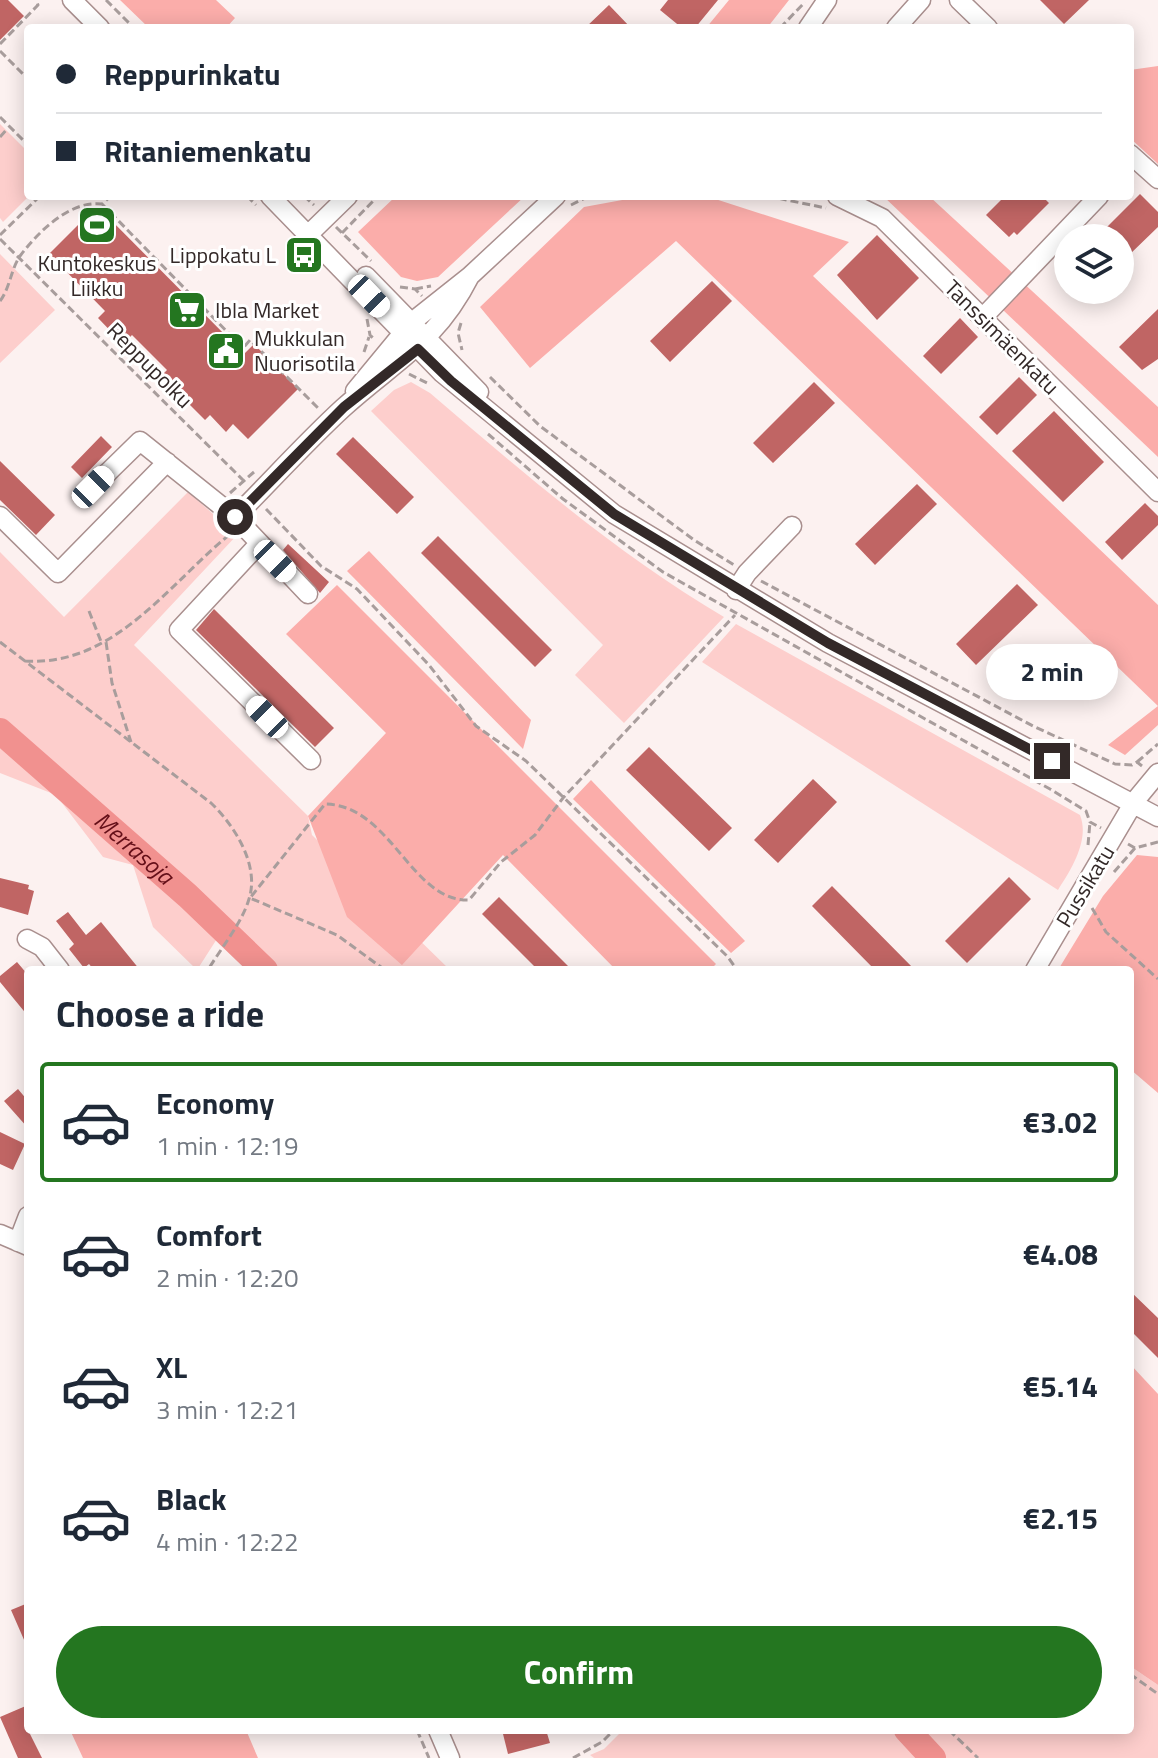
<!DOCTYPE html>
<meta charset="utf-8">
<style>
:root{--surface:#fff;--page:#f2f2f3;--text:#1f2937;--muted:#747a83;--line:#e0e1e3;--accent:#247620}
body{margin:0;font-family:"Titillium Web",sans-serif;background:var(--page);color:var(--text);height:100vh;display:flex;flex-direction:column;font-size:30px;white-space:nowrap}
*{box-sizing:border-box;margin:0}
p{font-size:26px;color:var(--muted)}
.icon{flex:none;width:44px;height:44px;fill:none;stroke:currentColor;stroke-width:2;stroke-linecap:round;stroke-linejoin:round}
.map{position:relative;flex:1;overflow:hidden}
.panel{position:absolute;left:24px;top:966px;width:1110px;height:768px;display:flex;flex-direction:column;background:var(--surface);border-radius:8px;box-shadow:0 4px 20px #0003}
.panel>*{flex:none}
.guide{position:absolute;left:24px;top:24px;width:1110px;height:176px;border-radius:8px;box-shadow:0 4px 20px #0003;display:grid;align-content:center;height:176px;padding:0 32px;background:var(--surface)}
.buttons{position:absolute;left:1054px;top:224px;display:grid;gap:16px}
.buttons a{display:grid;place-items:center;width:80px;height:80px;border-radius:50%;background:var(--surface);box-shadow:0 4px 20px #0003;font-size:40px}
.end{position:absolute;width:36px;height:36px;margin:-18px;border:10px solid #332928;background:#fff;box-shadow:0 0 0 4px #fff}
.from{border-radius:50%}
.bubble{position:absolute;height:56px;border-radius:28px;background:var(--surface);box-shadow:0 4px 20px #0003;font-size:26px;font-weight:700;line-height:56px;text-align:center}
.car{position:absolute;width:24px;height:48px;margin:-24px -12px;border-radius:10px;box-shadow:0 0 6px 2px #0007;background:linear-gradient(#fff 24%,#345 0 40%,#fff 0 76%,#345 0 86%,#fff 0)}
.guide b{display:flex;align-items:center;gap:28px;height:76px;font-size:30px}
.guide b+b{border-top:2px solid var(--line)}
.guide i{width:20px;height:20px;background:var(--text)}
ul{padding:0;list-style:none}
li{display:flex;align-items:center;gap:24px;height:120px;margin:0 16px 12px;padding:0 16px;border:4px solid transparent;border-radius:8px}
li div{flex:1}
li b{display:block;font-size:30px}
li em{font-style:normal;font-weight:700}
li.on{border-color:var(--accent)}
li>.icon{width:72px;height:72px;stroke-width:1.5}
h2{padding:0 32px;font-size:36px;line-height:96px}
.action{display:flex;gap:16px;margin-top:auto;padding:16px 32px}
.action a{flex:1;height:92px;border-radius:48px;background:var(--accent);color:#fff;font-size:32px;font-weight:700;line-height:92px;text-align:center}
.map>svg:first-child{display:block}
.green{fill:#fdcecc}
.forest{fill:#fbadaa}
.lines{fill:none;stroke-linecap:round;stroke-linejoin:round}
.river{stroke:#f1918f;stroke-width:26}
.building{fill:#c06564}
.minor-casing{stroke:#a98f8e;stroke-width:21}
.path{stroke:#a89d9c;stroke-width:3;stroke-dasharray:8 4;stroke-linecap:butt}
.minor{stroke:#fff;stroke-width:18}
.route{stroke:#332928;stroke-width:10}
.labels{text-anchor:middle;stroke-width:6;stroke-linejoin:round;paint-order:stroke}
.poi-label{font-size:22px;fill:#332928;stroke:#fff;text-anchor:start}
.street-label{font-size:22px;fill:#332928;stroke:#fff}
.water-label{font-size:24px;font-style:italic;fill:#640f18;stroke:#fff}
</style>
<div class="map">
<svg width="1158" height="1758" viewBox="0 0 1158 1758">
<rect width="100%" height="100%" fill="#fcf1f0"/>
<path class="green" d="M0,124L28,152L29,196L3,222L0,218Z
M0,254L55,310L0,363Z
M411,382L430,393C525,474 617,554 724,617L624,723L575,675L603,645L371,411L394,390Z
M188,492L237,535L134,645L308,816L312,835L450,970H280L229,920L197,970L153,927L133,865L103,857L56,795L0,773V552L64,617Z
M736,624L1080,815C1090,840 1071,870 1058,890L702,662Z
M1130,1666L1158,1685V1758H594L590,1755L604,1749L623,1730H1130Z"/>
<path class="forest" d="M120,0H216L235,18L226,28H149Z
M729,0H789L767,28H706Z
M1158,66V164L1130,138V70Z
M396,196H525L438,277L417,281L401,277L358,232Z
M644,196H706L849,242L813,276L1158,605V706L676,241L530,368L480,307L584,207Z
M883,196H929L1158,407V457Z
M369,551L531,720L523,749L347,571Z
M337,585L716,964L710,970H616L503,855L402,965L347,917L308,816L386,733L286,634Z
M1158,706V725L1125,755L1108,745Z
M591,780L745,941L731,953L573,799Z
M1137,855L1158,857V1093L1130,1069V970H1058L1103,896Z
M1130,1364L1158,1394V1685L1130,1666Z
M70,1730H246L258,1758H83Z"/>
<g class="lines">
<g class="river">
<path id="s1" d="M0,731L188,896L265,970"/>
<path d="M907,1730L933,1758"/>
</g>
</g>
<path class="building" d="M0,0H8L24,16L0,40Z
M668,0H718L695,28H682L660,10Z
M1040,0H1089L1064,24Z
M609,5L631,28H585Z
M1140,194L1158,212V227L1128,256L1120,248V238H1096Z
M1005,196H1042L1049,203L1017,235L1014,232L1009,237L986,215Z
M97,206L244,354L254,344L298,389L248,439L233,424L226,432L210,415L205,420L161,376L167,370L132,335L123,344L98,318L105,311L49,254Z
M877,235L919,278L877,320L837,275Z
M712,281L732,301L670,362L650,341Z
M1158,309V359L1142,370L1119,347Z
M960,318L978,337L941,374L923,356Z
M1019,377L1037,395L997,435L979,417Z
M814,382L835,403L773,463L753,443Z
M1054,411L1104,462L1063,502L1012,451Z
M101,436L112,447L82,478L71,467Z
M353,437L414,497L397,514L336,454Z
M0,461L55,515L36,535L0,500Z
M917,484L937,504L875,565L855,544Z
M1145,503L1158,516V525L1122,560L1105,542Z
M438,536L552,650L535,667L421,553Z
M288,544L329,582L320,593L283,550Z
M1017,584L1038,605L976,665L956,644Z
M214,609L334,728L315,747L196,630Z
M649,747L732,828L709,851L626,770Z
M813,779L837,802L778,863L754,840Z
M1009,877L1031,899L967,963L945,941Z
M0,878L29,885L28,889L34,891L28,915L0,907Z
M832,886L915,970H875L812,906Z
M499,897L572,970H538L482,914Z
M68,912L86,935L101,922L140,970H94L89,964L84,968L69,949L74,944L56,921Z
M17,962L28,975V1016L0,982V976Z
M18,1089L28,1101V1128L4,1101Z
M0,1132L25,1144L13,1170L0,1164Z
M1130,1291L1158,1318V1358L1130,1330Z
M28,1603V1649L11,1610Z
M28,1705V1730L42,1758H18L0,1717Z
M502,1730H529V1733L546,1730L550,1743L508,1754Z"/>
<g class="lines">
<defs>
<path id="minor" d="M72,0L100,28
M959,0L988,28
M808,28L827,0
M896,28L921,0
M1130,154L1158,179
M270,196L442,373L614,514L828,643L1158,817
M837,196L882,218L1158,492
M309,234L348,196
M366,276L479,392
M989,311L1099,196
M355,391L412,322L470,276L556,196
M93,487L140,441L235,517L308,594
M0,516L58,573L167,462
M235,517C271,481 306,442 343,408C396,360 436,343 470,276
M258,545L179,630L311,760
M736,590L747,573L792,526
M27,939L42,947L60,970
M1035,970L1134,802L1158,773
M0,1234L28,1246
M18,1242L28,1216
M438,1730L450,1758"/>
</defs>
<use href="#minor" class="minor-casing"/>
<path class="path" d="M106,0L134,28
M780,28L805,2
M0,44L38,5L36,0
M0,51L28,79
M0,117L28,145
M0,137L8,128
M247,196L256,205
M304,196L314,205
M767,196L826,208
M102,204L243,348L250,340L318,408
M571,205L589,196
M336,227L371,261
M342,233L378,196
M0,235L40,196
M0,239L247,484
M400,287L415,289L422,296
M415,289L431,286
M0,301C10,288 11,269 20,256C38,232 70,200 102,204L111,196
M367,319L370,335L375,340
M461,323L458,333L462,350
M364,352L369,337
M409,374L427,383
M490,377L540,426L694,540L734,565
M488,434L563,499L663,572L1050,789L1086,811L1090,822L1101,828
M230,493L254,472
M266,509L321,566L357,589L429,665L476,726L526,761L728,957L737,970
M761,581L1033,726L1115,764L1132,765L1137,762L1142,766
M89,611L102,644
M0,642L211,803C234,825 260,865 249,899C242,923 221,948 208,970
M106,642L112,683L131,742
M25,661C113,667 168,585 229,535
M1137,762L1158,744
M1128,844L1135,848L1158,842
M1088,845L1090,822
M1114,872L1135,848
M1092,908L1106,932L1158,979
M385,970L337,935L250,898L325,804C391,805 411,902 469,900L501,862L535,835L563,798L735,615
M1130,1674L1158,1694
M417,1730L429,1758
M949,1730L978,1758
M573,1758L602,1742L614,1730"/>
<use href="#minor" class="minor"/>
</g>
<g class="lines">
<path class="route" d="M235,517L344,407L418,349L451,381L614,514L828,643L1052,761"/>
</g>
<defs>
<symbol id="stadium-square" viewBox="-11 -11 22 22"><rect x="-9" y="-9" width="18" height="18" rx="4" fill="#247620" stroke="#fff"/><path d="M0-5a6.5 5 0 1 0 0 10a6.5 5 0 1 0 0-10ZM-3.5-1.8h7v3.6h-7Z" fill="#fff"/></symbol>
<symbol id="bus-square" viewBox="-11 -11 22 22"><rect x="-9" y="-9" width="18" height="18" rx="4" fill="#247620" stroke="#fff"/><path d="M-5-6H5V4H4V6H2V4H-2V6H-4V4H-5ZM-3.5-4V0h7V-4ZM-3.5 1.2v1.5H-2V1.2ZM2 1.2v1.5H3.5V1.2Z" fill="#fff"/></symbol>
<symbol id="supermarket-square" viewBox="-11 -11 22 22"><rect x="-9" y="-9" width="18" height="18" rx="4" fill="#247620" stroke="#fff"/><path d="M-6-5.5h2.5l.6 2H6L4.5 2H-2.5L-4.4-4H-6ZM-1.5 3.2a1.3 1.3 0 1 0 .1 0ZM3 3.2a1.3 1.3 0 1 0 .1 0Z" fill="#fff"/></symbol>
<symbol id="civic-square" viewBox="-11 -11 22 22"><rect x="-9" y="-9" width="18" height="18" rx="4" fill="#247620" stroke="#fff"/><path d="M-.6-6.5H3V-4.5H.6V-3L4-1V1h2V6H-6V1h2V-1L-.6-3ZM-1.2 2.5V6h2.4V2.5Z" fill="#fff"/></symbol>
</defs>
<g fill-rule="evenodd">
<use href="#stadium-square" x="75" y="203" width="44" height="44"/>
<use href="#bus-square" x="282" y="233" width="44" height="44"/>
<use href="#supermarket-square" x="165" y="288" width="44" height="44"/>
<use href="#civic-square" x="204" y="329" width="44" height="44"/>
</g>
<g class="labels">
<g class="poi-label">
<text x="276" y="263" text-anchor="end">Lippokatu L</text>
<text x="97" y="271" text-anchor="middle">Kuntokeskus<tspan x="97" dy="25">Liikku</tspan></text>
<text x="215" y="318">Ibla Market</text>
<text x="254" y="346">Mukkulan<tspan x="254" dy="25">Nuorisotila</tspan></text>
</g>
<g class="street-label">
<text transform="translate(1002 337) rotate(45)" y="8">Tanssimäenkatu</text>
<text transform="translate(150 365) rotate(45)" y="8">Reppupolku</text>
<text transform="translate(1085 886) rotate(-59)" y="8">Pussikatu</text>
</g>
<g class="water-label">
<text dy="8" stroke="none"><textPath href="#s1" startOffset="178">Merrasoja</textPath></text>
</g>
</g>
</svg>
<div class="buttons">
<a><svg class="icon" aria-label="layers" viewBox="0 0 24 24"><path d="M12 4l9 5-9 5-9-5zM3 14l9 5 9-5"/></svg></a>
</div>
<i class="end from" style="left:235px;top:517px"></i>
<i class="end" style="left:1052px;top:761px"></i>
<div class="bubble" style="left:986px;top:644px;width:132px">2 min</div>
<i class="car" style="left:369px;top:296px;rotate:136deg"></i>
<i class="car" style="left:93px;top:487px;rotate:45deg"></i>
<i class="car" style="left:275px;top:561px;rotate:135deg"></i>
<i class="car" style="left:267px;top:717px;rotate:315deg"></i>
<div class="guide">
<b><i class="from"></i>Reppurinkatu</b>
<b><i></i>Ritaniemenkatu</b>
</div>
<section class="panel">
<h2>Choose a ride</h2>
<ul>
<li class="on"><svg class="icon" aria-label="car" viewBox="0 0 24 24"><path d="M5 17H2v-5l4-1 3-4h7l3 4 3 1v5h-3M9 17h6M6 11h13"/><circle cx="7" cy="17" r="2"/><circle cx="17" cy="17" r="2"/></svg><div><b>Economy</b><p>1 min · 12:19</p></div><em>€3.02</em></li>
<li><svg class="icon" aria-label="car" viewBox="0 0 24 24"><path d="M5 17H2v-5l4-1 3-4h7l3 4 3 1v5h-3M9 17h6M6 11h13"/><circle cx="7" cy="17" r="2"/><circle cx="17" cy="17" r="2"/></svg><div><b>Comfort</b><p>2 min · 12:20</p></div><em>€4.08</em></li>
<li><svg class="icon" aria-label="car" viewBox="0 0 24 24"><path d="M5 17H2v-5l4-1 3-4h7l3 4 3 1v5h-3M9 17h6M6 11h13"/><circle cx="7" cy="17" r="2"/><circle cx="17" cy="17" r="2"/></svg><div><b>XL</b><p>3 min · 12:21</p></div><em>€5.14</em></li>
<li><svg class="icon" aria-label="car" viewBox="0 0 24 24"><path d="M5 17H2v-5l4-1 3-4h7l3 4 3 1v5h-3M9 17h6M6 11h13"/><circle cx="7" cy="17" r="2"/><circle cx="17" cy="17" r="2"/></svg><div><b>Black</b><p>4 min · 12:22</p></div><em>€2.15</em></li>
</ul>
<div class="action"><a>Confirm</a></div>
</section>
</div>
